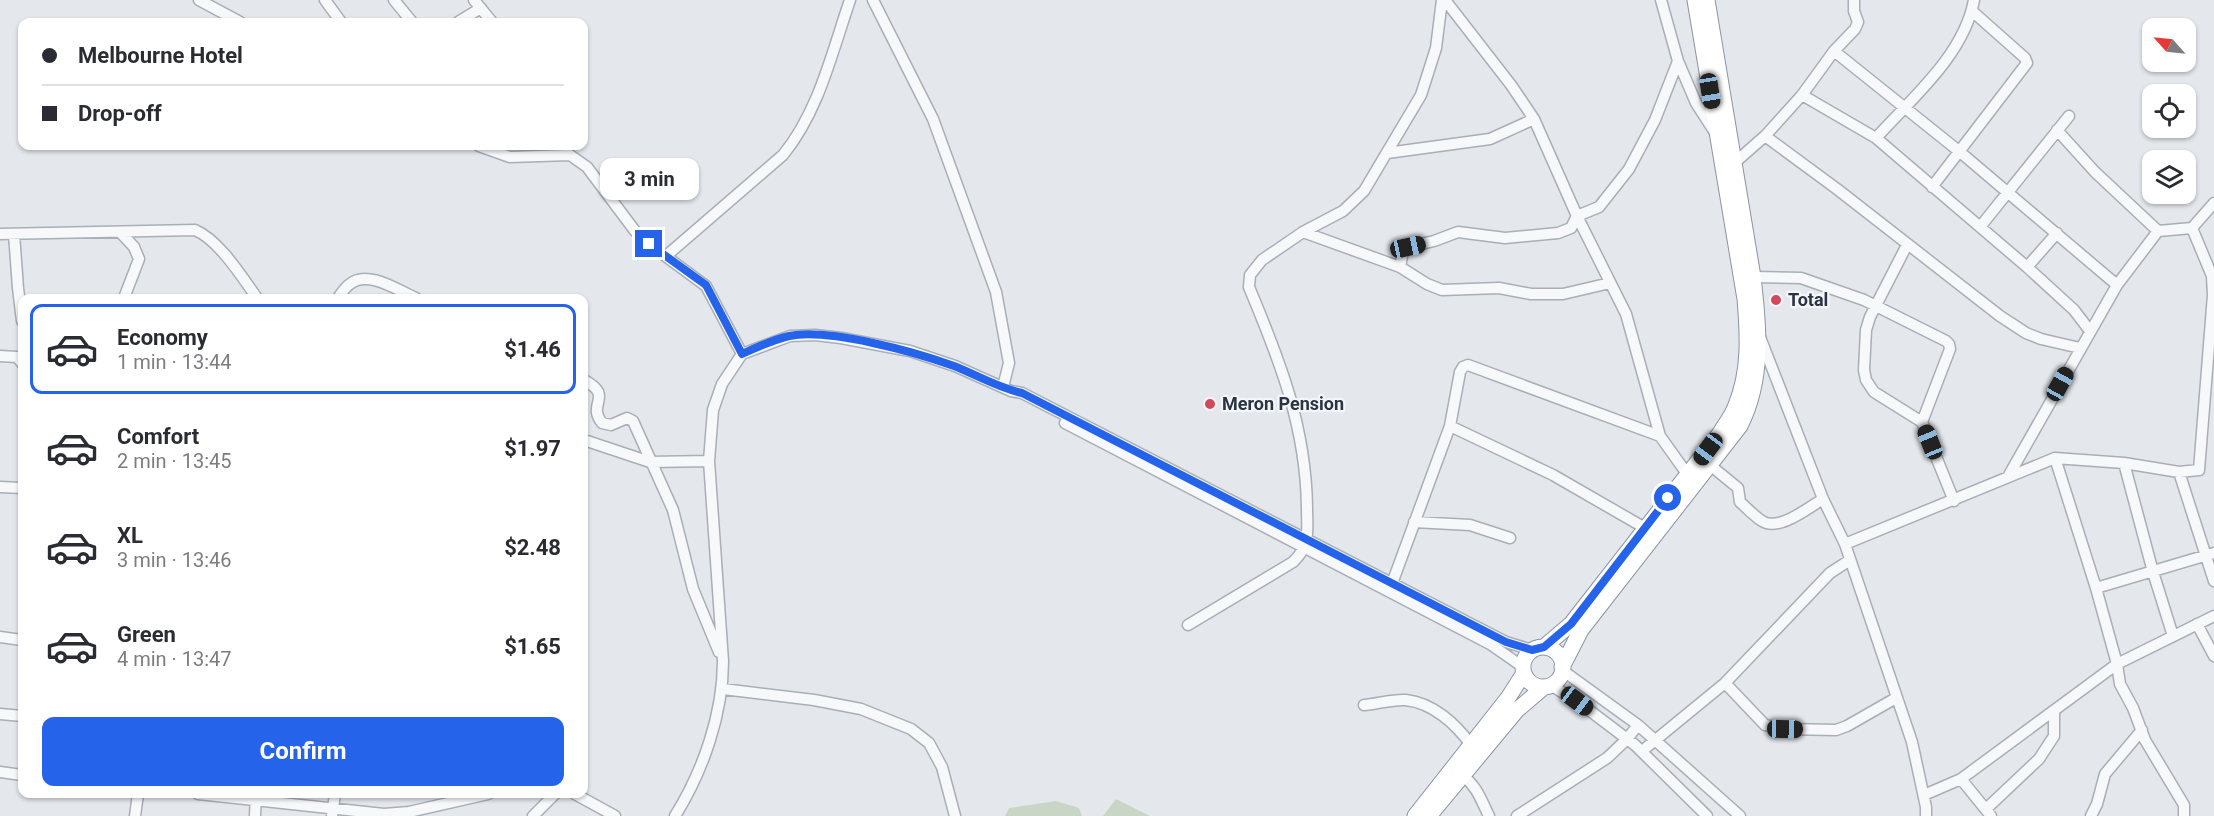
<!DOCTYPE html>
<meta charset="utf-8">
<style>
:root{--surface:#fff;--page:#f2f2f3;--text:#2b2b33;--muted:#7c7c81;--line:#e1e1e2;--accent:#2563eb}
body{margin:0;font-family:Roboto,sans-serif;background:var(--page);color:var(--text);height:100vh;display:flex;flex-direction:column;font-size:22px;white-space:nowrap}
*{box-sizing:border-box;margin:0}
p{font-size:20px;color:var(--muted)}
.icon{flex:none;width:33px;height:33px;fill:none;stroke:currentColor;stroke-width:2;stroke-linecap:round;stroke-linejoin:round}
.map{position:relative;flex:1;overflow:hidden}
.details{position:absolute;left:18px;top:294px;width:570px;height:504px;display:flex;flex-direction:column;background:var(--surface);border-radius:12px;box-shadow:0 2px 4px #0004}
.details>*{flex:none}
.banner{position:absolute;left:18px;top:18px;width:570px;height:132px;border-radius:12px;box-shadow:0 2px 4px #0004;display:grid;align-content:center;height:132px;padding:0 24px;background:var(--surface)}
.needle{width:39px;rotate:297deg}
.buttons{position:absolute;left:2142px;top:18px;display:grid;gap:12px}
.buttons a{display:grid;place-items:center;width:54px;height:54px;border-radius:12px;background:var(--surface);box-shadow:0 2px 4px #0004;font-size:30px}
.end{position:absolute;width:27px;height:27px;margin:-14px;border:8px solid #2563eb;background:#fff;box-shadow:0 0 0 3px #fff}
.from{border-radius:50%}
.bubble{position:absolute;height:42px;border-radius:12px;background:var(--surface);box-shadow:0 2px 4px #0004;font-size:20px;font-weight:700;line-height:42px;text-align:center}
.car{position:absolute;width:18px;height:36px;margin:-18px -9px;border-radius:8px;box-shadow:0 0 4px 2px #0007;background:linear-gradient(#222 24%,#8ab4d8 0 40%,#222 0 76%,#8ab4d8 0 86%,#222 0)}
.banner b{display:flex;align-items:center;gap:21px;height:57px;font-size:22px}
.banner b+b{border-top:2px solid var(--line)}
.banner i{width:15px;height:15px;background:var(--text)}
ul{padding:10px 0 0;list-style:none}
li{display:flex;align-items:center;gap:18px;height:90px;margin:0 12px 9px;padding:0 12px;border:3px solid transparent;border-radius:12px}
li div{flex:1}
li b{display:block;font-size:22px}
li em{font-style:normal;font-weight:700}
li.selected{border-color:var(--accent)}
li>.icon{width:54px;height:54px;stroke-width:1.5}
.primary-button{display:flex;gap:12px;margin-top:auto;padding:12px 24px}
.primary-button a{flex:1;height:69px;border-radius:12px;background:var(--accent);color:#fff;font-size:24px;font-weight:700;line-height:69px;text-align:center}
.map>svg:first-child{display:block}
.green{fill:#c9d6c5}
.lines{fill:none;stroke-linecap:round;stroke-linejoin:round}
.minor-casing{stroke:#a9aeb7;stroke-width:13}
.highway-casing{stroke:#8b94a3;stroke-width:17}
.minor{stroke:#f7f8fa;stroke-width:10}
.highway{stroke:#fff;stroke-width:15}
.route{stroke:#2563eb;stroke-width:8}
.poi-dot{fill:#d1495b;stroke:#f4f6f9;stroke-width:2}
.labels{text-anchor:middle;stroke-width:4.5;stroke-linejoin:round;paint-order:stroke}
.poi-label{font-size:18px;font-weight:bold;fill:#2b3445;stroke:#f4f6f9;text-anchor:start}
</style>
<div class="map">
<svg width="2214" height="816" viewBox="0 0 2214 816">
<rect width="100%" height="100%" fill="#e4e7ec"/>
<path class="green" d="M1116,799L1150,816H1103Z
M1056,801L1079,808L1082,816H1005L1009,808Z"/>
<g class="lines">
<defs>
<path id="minor" d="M199,0L240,22
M325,0L341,22
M394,0L412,22
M474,0L492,22
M873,0L933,119L996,292L1009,363L1003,387
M1445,0L1511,85L1534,119L1577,216L1626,314L1660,436L1690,478
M458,22L481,8
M1834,51L1960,152L2117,285
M1678,61L1696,103L1714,131
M1802,95L1876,138L2027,267L2074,310L2090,331
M2057,130L2095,172L2158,231
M1765,136L1837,189L2000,316L2026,333L2041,339L2080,348
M1876,138C1912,98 1964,55 1974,0
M479,146L510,157L570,155L587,167L635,231L649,244L706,286L742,354
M1387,153L1490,139L1534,119
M1732,165L1765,136L1802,95L1834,51L1855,29L1858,22L1854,11V0
M1932,187L2027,63L2025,58L1972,11
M1980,227L2069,116
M1303,232L1400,267
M121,233L134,247L139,259L124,298
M0,234L195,230C219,240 242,277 257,298
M14,234L18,288L22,321
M1907,245L1870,317L1866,330L1864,370L1866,380L1874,392L1922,422L1954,501
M666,256L783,155C819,111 832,52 850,0
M2027,267L2057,233
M1753,277L1801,278L1864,300L1946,341L1949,344L1950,349L1922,422
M1610,283L1563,294H1531L1499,288L1442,290L1427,284L1400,267L1403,251L1408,247L1434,241L1458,232L1505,238L1558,233L1571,228L1577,216L1599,207L1629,169L1655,120L1678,61L1661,0
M338,298C341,294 345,287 350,284C367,269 399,291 416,298
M1760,337L1823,499L1845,544L1912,742L1926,807V816
M0,356L17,357L22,363
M584,380C615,397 586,403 602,423L611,425L627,418L633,421L673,510L693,589L719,652
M1065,423L1490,644L1523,667
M1450,426L1553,475L1645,528
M584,440L650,462L709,461
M2055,458L2096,588L2117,664L2120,684L2133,708L2145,740L2184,805V816
M2124,463L2153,572L2173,636
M1710,465L1738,488L1740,502C1747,508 1754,516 1762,521C1778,532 1808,508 1823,499
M2179,472L2214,581
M2009,475L2117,285L2158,231L2192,228L2214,203
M0,487L22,488
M1414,522L1470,525L1510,538
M1845,544L2055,458L2124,463L2179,472L2199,470L2213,295L2212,276L2192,228
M2096,588L2214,553
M1390,589L1450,426L1460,372L1463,367L1468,365L1660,436
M2197,624L2214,656
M1188,625L1293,562C1311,545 1307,531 1307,508C1306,427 1280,361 1249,287L1250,275L1262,260L1303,232L1343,211L1364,191L1421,95L1436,48L1442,0
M0,637L22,640
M1562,670L1638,725L1740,816
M1725,683L1765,725L1785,729L1836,730L1847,726L1896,698
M1550,685L1577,701L1635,745L1707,816
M723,689L814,700L861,709L911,729L929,743L942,767L955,816
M1364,705C1377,704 1393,699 1406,700C1433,703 1456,724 1471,745
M0,714L22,716
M1642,751L1725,683L1830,573L1850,560
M0,772L22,775
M1462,775C1477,786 1481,800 1489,816
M1961,779L1991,816
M198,794L384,814L409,812L488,794
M575,794L615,816
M1924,795L1961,779L2117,664L2214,616
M1986,809L2039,759L2054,736V711
M135,816L138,794
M255,816L256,794
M332,816L335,794
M533,816L555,794
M675,816C703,771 723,714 723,661L709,461L713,410L722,384L742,354L790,336L815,335L841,338L910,351L955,366L1011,391L1022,393L1506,642L1532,650
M1517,816L1607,758L1627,739L1638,725
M2091,816L2097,804L2105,774L2142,730"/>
<path id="highway" d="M1544,647L1571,624L1720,433C1725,424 1733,415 1736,405C1750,371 1748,335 1745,299L1695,0
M1523 667a20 20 0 1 1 40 0a20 20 0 1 1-40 0Z
M1562,667L1581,630L1740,426C1764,378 1759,328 1753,277L1707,0
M1415,816L1508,698L1524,673
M1429,816L1517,710L1544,687"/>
</defs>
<use href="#minor" class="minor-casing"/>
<use href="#highway" class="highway-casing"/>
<use href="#minor" class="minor"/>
<use href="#highway" class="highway"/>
</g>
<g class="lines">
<path class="route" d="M649,244L706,285L742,354C757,347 773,340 789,336C829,328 915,352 954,366C977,375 998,388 1022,393L1506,642L1532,650L1544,647L1571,624L1668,498"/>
</g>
<g class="poi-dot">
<circle cx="1776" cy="300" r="6"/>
<circle cx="1210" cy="404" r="6"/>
</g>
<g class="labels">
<g class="poi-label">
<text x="1788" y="306">Total</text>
<text x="1222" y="410">Meron Pension</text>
</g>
</g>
</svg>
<div class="buttons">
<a><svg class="needle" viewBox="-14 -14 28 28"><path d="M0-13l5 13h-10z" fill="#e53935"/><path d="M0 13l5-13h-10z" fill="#7c7c81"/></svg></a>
<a><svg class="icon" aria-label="locate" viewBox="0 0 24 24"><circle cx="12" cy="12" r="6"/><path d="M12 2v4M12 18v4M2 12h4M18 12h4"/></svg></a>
<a><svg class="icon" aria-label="layers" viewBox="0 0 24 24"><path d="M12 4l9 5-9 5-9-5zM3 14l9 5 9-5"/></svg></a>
</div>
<i class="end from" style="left:1668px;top:498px"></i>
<i class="end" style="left:649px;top:244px"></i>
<div class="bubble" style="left:600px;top:158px;width:99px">3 min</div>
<i class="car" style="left:1710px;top:91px;rotate:171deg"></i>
<i class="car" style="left:1408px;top:247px;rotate:78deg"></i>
<i class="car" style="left:2060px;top:384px;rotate:29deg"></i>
<i class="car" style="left:1930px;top:442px;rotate:338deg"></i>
<i class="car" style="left:1708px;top:449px;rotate:217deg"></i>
<i class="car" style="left:1577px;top:701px;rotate:127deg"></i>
<i class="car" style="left:1785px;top:729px;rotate:91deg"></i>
<div class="banner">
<b><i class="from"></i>Melbourne Hotel</b>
<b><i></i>Drop-off</b>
</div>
<section class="details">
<ul>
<li class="selected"><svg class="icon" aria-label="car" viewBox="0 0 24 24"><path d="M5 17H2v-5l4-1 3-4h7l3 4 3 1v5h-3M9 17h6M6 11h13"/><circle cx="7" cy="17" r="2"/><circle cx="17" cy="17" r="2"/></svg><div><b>Economy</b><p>1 min · 13:44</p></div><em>$1.46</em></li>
<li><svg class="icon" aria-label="car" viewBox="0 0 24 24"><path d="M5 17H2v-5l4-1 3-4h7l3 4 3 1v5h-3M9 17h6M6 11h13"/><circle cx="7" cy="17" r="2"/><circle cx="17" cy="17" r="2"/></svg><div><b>Comfort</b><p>2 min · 13:45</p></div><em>$1.97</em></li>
<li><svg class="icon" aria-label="car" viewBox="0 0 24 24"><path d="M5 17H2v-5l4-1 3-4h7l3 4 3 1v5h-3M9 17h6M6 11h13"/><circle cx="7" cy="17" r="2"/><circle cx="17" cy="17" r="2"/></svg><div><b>XL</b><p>3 min · 13:46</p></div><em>$2.48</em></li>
<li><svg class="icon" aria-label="car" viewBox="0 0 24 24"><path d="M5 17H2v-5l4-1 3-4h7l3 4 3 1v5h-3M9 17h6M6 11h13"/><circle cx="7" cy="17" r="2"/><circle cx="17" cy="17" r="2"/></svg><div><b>Green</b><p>4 min · 13:47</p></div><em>$1.65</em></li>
</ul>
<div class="primary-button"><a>Confirm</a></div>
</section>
</div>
